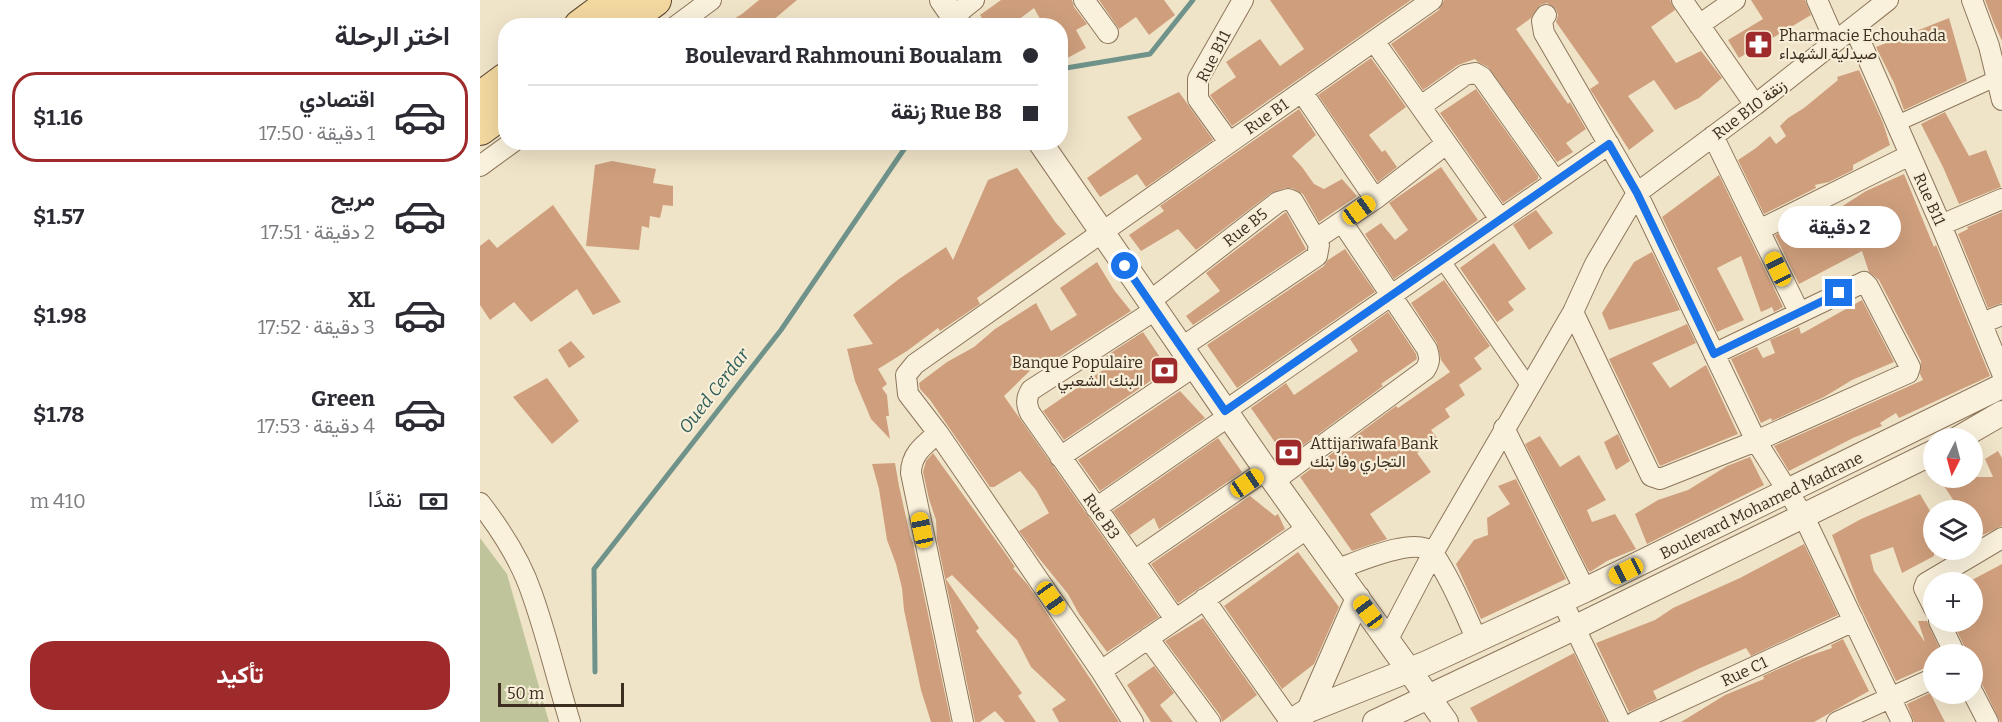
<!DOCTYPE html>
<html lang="ar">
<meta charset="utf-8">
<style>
:root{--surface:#fff;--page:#f7f7f7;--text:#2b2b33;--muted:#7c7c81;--line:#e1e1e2;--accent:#9e2a2b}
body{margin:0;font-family:Bitter,Vazirmatn,serif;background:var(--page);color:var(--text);direction:rtl;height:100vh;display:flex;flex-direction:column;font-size:22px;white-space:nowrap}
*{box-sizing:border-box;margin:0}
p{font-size:20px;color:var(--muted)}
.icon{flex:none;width:33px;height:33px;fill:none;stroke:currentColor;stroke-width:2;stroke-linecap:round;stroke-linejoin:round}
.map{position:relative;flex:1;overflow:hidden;direction:ltr}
.drawer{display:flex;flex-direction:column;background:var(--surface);width:480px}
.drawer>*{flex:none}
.hud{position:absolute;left:18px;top:18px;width:570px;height:132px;border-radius:24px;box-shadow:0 6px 24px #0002;direction:rtl;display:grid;align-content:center;height:132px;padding:0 30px;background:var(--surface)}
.needle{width:39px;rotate:186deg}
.controls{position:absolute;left:1443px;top:428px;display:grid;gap:12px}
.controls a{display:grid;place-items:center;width:60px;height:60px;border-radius:50%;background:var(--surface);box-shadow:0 6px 24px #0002;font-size:30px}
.scale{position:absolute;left:18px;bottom:15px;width:126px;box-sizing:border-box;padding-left:6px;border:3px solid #3d2e20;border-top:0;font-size:16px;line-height:21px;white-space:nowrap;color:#3d2e20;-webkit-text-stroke:4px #f7eed8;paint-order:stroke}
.end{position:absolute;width:27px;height:27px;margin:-14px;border:8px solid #1a73e8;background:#fff;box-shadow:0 0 0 3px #fff}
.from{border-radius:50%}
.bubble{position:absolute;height:42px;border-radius:21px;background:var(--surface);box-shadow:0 6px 24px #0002;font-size:20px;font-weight:700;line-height:42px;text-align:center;direction:rtl}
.car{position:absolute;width:18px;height:36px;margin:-18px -9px;border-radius:8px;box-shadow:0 0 4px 2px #0007;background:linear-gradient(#f5c518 24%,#345 0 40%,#f5c518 0 76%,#345 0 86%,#f5c518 0)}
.hud b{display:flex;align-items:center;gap:21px;height:57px;font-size:22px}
.hud b+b{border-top:2px solid var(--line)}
.hud i{width:15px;height:15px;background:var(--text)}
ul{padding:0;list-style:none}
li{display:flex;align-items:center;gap:18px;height:90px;margin:0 12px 9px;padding:0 18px;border:3px solid transparent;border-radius:24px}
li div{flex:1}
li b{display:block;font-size:22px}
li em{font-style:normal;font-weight:700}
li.selected{border-color:var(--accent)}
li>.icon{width:54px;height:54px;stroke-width:1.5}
h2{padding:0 30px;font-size:27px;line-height:72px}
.pay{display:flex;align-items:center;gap:15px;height:66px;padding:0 30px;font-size:22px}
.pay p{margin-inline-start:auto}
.primary-button{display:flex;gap:12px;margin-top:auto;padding:12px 30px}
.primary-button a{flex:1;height:69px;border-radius:24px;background:var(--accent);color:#fff;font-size:24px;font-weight:700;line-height:69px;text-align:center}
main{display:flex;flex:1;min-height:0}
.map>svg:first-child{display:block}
.cemetery{fill:#bfc49a}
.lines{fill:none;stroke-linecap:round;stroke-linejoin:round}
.stream{stroke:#6f938a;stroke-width:5}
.building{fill:#cf9f7d}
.pedestrian-casing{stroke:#8d765c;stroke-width:17}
.minor-casing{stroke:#8d765c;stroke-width:22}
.tertiary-casing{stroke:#8d765c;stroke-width:26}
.primary-casing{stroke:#5b4430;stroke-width:34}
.pedestrian{stroke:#faf1dc;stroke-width:15}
.minor{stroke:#faf1dc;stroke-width:20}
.tertiary{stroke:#faf1dc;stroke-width:24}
.primary{stroke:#f3d9a0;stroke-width:32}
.route{stroke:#1a73e8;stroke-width:8}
.labels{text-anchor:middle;stroke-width:4.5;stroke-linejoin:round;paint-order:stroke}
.poi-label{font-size:16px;fill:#3d2e20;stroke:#f7eed8;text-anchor:start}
.street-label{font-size:16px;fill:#3d2e20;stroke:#f7eed8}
.water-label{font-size:18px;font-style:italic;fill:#2f5d5a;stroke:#f7eed8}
</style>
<main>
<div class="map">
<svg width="1522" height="722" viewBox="0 0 1522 722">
<rect width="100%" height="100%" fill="#f0e4c8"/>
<path class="cemetery" d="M0,538L27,574L69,722H0Z"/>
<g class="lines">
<path class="stream" d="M580,69L670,54L713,0
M115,672L114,569L301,330L429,142"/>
</g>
<path class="building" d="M279,0H317L286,26H242L262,14Z
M521,0H592L594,7L607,24L596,30L606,48L580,62V26H564L554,8L530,26H507L500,15Z
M619,0H684L695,15L669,35L656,17L639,29Z
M790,0H931L752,126L730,95L756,77L746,62L780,39L800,66L824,49Z
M964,0H1190L1195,10L1171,27L1196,63L1221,51L1242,78L1219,98L1195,110L1174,80L1148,96L1174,131L1149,150L1110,89L1119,83L1076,22L1078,15L1076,9L1067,3L1060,5L1051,18L1036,29L1088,104L1090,102L1106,129L1086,143L1093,152L1077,162L1008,67L998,62L995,59L978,65L943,90L911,44L959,10Z
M1271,0H1325L1331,15L1259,58L1248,40L1283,19Z
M1505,0H1522V41L1513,21Z
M1469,18L1487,81L1424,110L1414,83L1396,47Z
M891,58L926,107L889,135L902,152L905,150L917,167L898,182L838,95Z
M1379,70L1403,123L1410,145L1373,165V170L1349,182L1335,185L1336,188L1284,214L1258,160L1276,148L1290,136L1296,144L1306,136L1300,126L1308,118L1324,108L1358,80L1357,77Z
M996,89L1058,176V179L1023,203L960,113Z
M699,92L733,140L666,187L657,174L620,197L607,178L662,139L647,117Z
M819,109L836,135L812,156L822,167L834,184L844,189L862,179L877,196L839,222L823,194L812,188H805L791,193L716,250L698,229L661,251L649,235L684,211L680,206Z
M1465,112L1489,156L1506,150L1521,187L1479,204L1463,167L1441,124Z
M132,161L176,169L173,183L193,186V206L183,205L180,218L170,216L169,228L162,226L159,250L106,246L115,165Z
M961,167L998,220L914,279L885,234L901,223L915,240L928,230L909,203Z
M537,168L576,223L586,234L497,298L500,304L460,331L458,328L427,351L398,369L407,384L402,388L407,395L409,416H406L410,439L391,419L375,381L367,349L393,344L373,315L419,279L466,247L473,260L508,180Z
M1424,174L1454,247L1456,245L1510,376L1419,418L1416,413L1400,423L1402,426L1373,438L1309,471L1294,446L1443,380L1440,374L1441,361L1399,280L1389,272L1382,251L1319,284L1295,235L1341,212L1342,216L1358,209L1386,191Z
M1239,175L1303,307L1294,312L1292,307L1281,312L1261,256L1237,268L1264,320L1237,332L1182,217Z
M73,205L141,302L113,315L97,289L51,322L34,302L10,320L0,305V246L9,239L17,248Z
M1056,210L1073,233L1049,250L1033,225Z
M806,212L826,249L713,325L706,316L740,291L726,273Z
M1522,212V303L1508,308L1478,234L1488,229L1487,227Z
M1014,243L1046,289L1028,302L1034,310L1017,322L980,268Z
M865,249L895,292L757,388L727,345L844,266L848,260Z
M1172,252L1200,310L1129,330L1122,313L1154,262Z
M617,262L634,290L651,311L565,366L561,360L524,396L679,617L627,652L599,614L588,594L558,557L539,531L569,513L556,490L540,471L514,487H510L450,400L440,389L439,383L467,362L494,347L515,329L556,303L571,331L597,315L580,288Z
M964,280L1010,346L994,358L1002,369L979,385L985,395L965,409L970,417L951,430L957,438L937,453L951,472L890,514L907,539L872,551L820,477L916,406L918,408L970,372L961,360L957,343L931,303Z
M1382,300L1414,362L1372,380L1344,397L1292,421L1291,418L1281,423L1251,359L1277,347L1283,358L1295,353L1290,340L1319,327L1321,334Z
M908,312L936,354L937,359L901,384L903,386L806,458L771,408L806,383L814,395L878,351L870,339Z
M1207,324L1216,343L1172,363L1190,388L1226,365L1258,434L1180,466L1129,359Z
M663,332L688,369L584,440L563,411L632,364L626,356Z
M91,341L105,357L89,368L78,350Z
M67,378L99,421L72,444L33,397Z
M700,391L725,418L620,491L598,460Z
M1138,434L1150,461L1136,470L1124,442Z
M1060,436L1080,467L1099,455L1126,500L1107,510L1112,522L1135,514L1156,549L1127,561L1110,572L1108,570L1045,444Z
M738,438L762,472L679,529L674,518L650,535L633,511Z
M1518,451L1522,458V526L1492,540V510H1480L1458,477H1513L1505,459Z
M453,453L523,550L535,567L533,568L548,585L639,722H579L572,709L586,700L551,667L537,640L472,575L466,579L499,628L496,631L542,693L538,696L556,722H525L515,711L500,722H495L457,540L456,520L449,499L443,472L446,461Z
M1270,457L1284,485L1167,544L1155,514L1178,500L1208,490L1247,466Z
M415,463L419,486L430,535L433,543L471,722H451L441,690L424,610L422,588L416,564L407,540L399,489L392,464Z
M1036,479L1086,579L1001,619L976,564L994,540L1008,535L1007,518L1030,504L1018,486Z
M1440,494L1454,518V556L1422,573L1413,547L1390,555L1394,571L1445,642L1438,621H1447L1462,654H1454V664L1416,681L1378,602L1352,535L1381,519Z
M770,496L795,516L798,514L805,529L698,603L671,564Z
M1324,544L1358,615L1271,656L1266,648L1218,669L1173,691L1177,699L1149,712L1116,643L1175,620L1193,608L1260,578Z
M818,552L859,607L834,664L802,689L744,606Z
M1522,564V722H1520L1503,686L1496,680L1492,672V654H1488L1472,621H1492V580Z
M723,618L777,695L742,722L740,715L685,641Z
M1363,639L1389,691L1334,722H1201L1245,695L1284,679L1283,676L1323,658L1352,648L1351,645Z
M1094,653L1127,722H998L990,708Z
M674,666L694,693L680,705L693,722H671L647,685Z
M1450,693L1465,722H1434L1427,704Z"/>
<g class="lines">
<defs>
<path id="pedestrian" d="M1416,124L1515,79
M962,260L1049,386"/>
<path id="minor" d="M604,0L628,33
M1202,0L1275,105
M1337,0L1355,41
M1492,0L1509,46L1522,100
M1066,15L1062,21L1064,33L1157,193L1276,441L1324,517L1422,722
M474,16L494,0
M1219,25L1255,0
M196,26L231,0
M1374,27L1461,225L1522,373
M894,41L1020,219
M822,92L895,199
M941,106L985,75L995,73L1002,77L1075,180
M1233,136L1319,312
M749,142L718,99V79L763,0
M0,166L33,142
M1461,225L1522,199
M1279,230L1430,155
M836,239L895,199L966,144
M670,301L798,202L808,199L813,201L839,245L837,256L702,347
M675,310L551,390C546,398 546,404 550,413L695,619
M1093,312L1171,476L1180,479L1276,441L1428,373L1430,367L1388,286L1384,282L1234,354
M1502,323L1522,315
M745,411L1129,144
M1024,428L1105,590
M458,433C444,445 431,454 431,473L483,722
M580,457L715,366
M794,481L945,370C950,362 950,358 947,349L862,222
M0,503C21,530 41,561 52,594C67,636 77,680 90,722
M616,508L749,416
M654,561L786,470
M858,569C878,562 934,536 952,552C955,555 958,561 960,564C975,588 985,614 997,640
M724,599L810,721
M1082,601L1140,722
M1454,608L1444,588L1446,583L1522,538
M1459,621L1475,654
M668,638L730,722
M908,639L953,553L1093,312L1115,264L1157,193L1275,105L1408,0
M621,671L828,528
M1492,691L1508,722
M653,722L621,671L458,433L428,394L426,375L435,364L952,0
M1155,722L1374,621
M1357,722L1454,678"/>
<path id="tertiary" d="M462,0L480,26
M560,142L786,470L966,722
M1479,438L1522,413
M829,710L878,598
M810,722L829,710L947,663L1105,590L1522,386
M895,722L1094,628L1454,452"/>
<path id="primary" d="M100,26L135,0
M140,26L175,0
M0,98L26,79
M0,129L26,110"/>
</defs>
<use href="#pedestrian" class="pedestrian-casing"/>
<use href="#minor" class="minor-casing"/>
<use href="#tertiary" class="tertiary-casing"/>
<use href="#primary" class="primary-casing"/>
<use href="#pedestrian" class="pedestrian"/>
<use href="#minor" class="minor"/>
<use href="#tertiary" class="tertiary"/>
<use href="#primary" class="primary"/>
</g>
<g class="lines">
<path class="route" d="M645,266L745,411L1129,144L1157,193L1234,354L1359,293"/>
</g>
<defs>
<symbol id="pharmacy-square" viewBox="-11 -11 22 22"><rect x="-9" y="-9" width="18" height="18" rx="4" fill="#9e2a2b" stroke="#f7eed8"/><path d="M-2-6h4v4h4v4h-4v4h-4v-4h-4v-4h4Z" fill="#fff"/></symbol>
<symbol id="bank-square" viewBox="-11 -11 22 22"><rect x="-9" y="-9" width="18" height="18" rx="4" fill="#9e2a2b" stroke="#f7eed8"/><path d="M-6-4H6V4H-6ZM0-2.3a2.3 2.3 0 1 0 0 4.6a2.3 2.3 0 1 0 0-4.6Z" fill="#fff"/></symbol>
</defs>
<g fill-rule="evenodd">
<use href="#pharmacy-square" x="1262" y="28" width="33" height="33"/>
<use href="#bank-square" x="668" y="354" width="33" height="33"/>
<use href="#bank-square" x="792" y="436" width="33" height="33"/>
</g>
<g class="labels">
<g class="poi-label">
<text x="1299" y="41">Pharmacie Echouhada<tspan x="1299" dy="18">صيدلية الشهداء</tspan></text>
<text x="663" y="368" text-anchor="end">Banque Populaire<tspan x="663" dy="18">البنك الشعبي</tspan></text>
<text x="830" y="449">Attijariwafa Bank<tspan x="830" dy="18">التجاري وفا بنك</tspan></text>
</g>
<g class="street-label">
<text transform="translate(733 56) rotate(-63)" y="6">Rue B11</text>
<text transform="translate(1269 109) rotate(-37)" y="6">Rue B10 زنقة</text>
<text transform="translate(786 116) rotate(-35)" y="6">Rue B1</text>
<text transform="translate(1450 199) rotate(66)" y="6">Rue B11</text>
<text transform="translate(765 227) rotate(-38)" y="6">Rue B5</text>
<text transform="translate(1281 505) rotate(-26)" y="6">Boulevard Mohamed Madrane</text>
<text transform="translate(622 516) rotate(55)" y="6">Rue B3</text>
<text transform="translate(1264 671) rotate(-25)" y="6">Rue C1</text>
</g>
<g class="water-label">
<text transform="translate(234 391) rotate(-52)" y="6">Oued Cerdar</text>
</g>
</g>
</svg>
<div class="controls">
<a><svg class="needle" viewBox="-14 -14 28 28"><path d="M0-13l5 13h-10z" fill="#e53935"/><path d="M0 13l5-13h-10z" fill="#7c7c81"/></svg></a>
<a><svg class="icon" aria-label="layers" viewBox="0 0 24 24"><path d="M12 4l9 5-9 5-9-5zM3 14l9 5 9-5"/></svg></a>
<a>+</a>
<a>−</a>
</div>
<div class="scale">50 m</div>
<i class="end from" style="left:645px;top:266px"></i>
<i class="end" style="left:1359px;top:293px"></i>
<div class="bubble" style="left:1298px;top:206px;width:123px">2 دقيقة</div>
<i class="car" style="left:879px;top:210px;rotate:54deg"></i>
<i class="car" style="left:1298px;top:269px;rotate:334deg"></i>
<i class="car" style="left:767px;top:483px;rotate:56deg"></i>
<i class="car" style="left:442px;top:530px;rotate:348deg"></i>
<i class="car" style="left:1146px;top:571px;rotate:244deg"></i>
<i class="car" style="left:571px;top:598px;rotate:145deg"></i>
<i class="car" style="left:888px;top:612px;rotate:323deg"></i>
<div class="hud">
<b><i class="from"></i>Boulevard Rahmouni Boualam</b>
<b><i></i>Rue B8 زنقة</b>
</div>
</div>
<section class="drawer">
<h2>اختر الرحلة</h2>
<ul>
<li class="selected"><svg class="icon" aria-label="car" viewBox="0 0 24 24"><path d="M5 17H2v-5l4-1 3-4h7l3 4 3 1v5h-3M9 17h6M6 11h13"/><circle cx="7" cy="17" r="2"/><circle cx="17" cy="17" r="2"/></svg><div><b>اقتصادي</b><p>1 دقيقة · 17:50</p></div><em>$1.16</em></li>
<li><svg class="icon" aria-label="car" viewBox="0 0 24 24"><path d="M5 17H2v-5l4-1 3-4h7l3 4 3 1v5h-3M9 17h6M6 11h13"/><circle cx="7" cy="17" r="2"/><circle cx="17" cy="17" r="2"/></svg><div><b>مريح</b><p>2 دقيقة · 17:51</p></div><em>$1.57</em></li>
<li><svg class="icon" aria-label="car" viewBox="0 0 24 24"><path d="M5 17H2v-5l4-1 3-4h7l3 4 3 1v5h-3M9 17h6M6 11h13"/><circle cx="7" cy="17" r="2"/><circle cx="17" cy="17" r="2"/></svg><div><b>XL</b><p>3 دقيقة · 17:52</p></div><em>$1.98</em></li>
<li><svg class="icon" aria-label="car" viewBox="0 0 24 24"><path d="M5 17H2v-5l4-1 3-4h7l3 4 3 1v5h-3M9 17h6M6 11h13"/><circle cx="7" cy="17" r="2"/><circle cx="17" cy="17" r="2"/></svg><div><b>Green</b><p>4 دقيقة · 17:53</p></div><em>$1.78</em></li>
</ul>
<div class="pay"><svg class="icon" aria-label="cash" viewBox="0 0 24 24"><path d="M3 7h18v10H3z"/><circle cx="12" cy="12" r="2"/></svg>نقدًا<p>410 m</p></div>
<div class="primary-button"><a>تأكيد</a></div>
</section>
</main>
